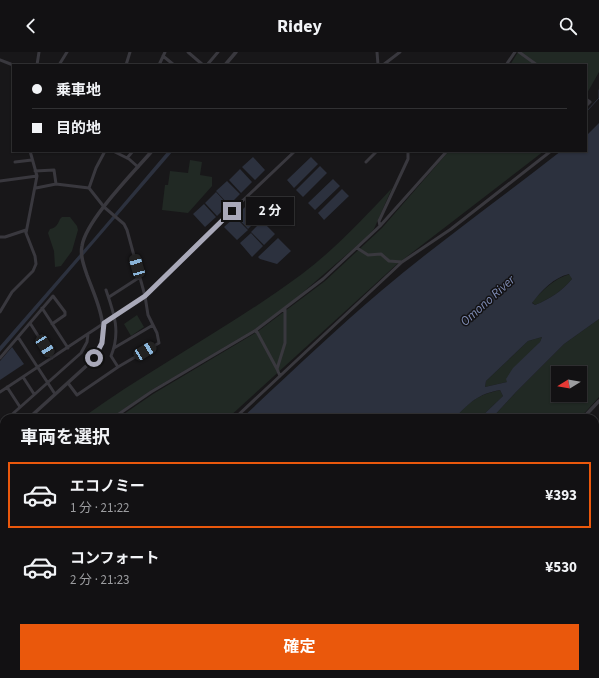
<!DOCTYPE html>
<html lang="ja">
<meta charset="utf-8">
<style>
:root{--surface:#121113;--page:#1f1f21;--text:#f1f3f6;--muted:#9c9da0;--line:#313133;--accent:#ea580c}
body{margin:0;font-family:"Source Sans 3","Noto Sans JP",sans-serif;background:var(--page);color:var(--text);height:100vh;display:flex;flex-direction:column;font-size:15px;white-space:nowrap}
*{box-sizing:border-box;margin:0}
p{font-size:13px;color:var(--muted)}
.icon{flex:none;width:22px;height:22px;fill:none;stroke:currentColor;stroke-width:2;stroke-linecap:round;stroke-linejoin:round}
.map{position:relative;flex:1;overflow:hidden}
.sheet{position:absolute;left:0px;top:362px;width:599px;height:264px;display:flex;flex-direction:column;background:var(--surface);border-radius:12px 12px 0 0;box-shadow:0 1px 3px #0004,0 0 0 1px var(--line)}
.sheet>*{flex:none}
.banner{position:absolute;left:12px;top:12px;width:575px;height:88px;border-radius:0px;box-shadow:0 1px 3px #0004,0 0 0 1px var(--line);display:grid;align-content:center;height:88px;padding:0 20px;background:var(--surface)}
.needle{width:26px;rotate:259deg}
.controls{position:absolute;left:551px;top:314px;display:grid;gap:8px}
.controls a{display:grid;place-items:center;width:36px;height:36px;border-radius:0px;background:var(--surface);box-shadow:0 1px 3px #0004,0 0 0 1px var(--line);font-size:20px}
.end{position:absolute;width:18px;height:18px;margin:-9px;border:5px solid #a9a9b9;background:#111;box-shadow:0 0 0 2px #111}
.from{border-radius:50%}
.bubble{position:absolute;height:28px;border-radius:0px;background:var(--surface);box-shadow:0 1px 3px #0004,0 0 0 1px var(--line);font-size:13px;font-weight:700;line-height:28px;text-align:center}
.car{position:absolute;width:12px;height:24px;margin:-12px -6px;border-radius:5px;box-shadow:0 0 3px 1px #0007;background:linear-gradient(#222 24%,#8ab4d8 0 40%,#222 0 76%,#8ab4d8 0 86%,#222 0)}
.banner b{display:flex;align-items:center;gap:14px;height:38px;font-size:15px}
.banner b+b{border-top:1px solid var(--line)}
.banner i{width:10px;height:10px;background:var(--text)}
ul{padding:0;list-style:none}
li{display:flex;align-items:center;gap:12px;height:66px;margin:0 8px 6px;padding:0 12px;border:2px solid transparent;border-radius:0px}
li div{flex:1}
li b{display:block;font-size:15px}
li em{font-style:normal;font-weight:700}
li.active{border-color:var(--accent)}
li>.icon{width:36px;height:36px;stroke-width:1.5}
h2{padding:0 20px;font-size:18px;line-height:48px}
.button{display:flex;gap:8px;margin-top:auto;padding:8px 20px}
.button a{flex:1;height:46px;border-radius:0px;background:var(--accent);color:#fff;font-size:16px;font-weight:700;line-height:46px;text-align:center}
header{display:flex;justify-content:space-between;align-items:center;height:52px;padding:0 20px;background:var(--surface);font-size:18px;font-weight:700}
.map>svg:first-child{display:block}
.built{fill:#242326}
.green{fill:#212924;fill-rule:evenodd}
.water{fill:#2c313e;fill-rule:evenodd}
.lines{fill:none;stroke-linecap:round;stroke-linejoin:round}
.stream{stroke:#2c313e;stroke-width:1}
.building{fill:#333235;stroke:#323135}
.minor{stroke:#39383e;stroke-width:3}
.tertiary{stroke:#39383e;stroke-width:3.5}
.route{stroke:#a9a9b9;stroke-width:5}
.labels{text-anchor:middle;stroke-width:3;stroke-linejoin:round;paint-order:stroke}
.water-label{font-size:13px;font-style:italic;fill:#7f8cb5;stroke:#131214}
</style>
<header><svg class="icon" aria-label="back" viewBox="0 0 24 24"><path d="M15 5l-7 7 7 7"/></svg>Ridey<svg class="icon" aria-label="search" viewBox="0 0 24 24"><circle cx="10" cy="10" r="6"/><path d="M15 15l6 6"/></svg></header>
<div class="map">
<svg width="599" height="626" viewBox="0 0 599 626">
<rect width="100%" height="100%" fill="#181719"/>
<path class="built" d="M254,622H527L530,626H248Z"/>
<path class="green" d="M518,0H599V20L586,43V13H510Z
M449,99H544L396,213L228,366H118L153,342L257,280L325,229L382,176Z
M190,108L202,110L200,123L212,125V134L188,161L162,158L165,133H168L170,119L188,121Z
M392,136L374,177L367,185L294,248L255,277L150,339L111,366H82C153,315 232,274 302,222C335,197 364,166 392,136Z
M62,165H70L77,174L78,178L72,199L61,214L55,215L54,199L48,181L50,177C56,176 58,172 60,167Z
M570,222L572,227C562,239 550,247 535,253L532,250C543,238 553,227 570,222Z
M137,263L144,275L131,284L124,272Z
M599,267V345L580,366H492L516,340L564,292ZM558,321H580V343H558Z
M542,285L540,290L507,330L485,335L486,329L528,289Z
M500,338L503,344L480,366H455C470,349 478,343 500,338Z
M4,448V583L0,582V451Z
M595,475H599V623L597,626H533L531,622H595Z
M208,622H244L238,626H203Z"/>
<path class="water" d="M599,71V267L564,292L516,340L492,366H477H480L503,344L500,338C478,342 470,350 455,366H242C288,323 333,280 381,239C439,190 501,146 561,99H586V84ZM569,222L572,227C562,239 550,247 535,253L532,251C542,238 553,226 569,222ZM542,285L540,290L513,316L506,327L507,330L485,335L486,329L528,289Z
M168,99H173L0,300V294L94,186Z
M253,105L265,118L255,128L242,115Z
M311,105L318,112L294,136L287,128Z
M320,114L327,121L303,145L296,138Z
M240,117L252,130L241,141L229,128Z
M333,127L340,134L315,158L308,151Z
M227,129L240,142L229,153L216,139Z
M342,137L349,144L324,168L318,161Z
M216,140L228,153L217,164L205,151Z
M204,152L216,165L205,175L193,162Z
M247,153L259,166L248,177L236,164Z
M235,165L248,178L237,188L224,175Z
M262,169L275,182L264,193L251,180Z
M251,181L263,194L252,205L240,191Z
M278,186L291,199L277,212L260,207L258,205Z
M12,295L24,312L0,328V309Z
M19,622H208L203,626H15Z"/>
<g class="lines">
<path class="stream" d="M586,60L599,46V38"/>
</g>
<path class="building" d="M327,622H360L363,626H330Z
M370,622H393L396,626H378L376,624L373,626Z"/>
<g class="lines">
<path class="minor" d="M188,0L203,13
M377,0L378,13
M519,0L537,13
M163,4L174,13
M0,8L13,13
M37,13L39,0
M59,13L67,0
M126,13L130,0
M159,13L165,0
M207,13L218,0
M383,13L400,0
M506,13L515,0
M586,47L590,50L586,54
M113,99L129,107L138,115
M127,106L133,99
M15,110L32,108
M366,110L377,99
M35,119L54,118L56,132
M0,129L37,124
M36,136L56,132L89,136L104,155L124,172L127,178L145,244L148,263L157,281L159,291L118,315L77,343L68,331
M89,136L96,116L105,99
M380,174L379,169L408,107V99
M0,185H5L26,178
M357,196L368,203L381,202L389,209L402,210
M106,238C114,261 121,280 111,304L118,315
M109,245L140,225
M42,256L68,296
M0,260L12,240L33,219L36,212L35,204L26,181L37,124L30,99
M30,271L52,306
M256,278L277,317
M18,285L55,342
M114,296L153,273
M0,306L53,244L65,260V263L52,272
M280,324L277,317L285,291V256
M23,325L34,342
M7,335L20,355
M0,340L145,244L200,189L295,99
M8,366L81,301L87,290L88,282
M113,366L151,340L256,278L323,227L380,174L447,99
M235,366L402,210L451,177L551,99
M0,373L4,369
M0,377L4,382
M595,417H599
M0,448L4,444
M0,450L4,454
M0,569L4,565
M408,622L411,626"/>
<path class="tertiary" d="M225,13L236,0
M29,366L94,307C112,276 98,253 87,223C84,214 80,204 82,194C86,168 134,120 152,99
M583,366L599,349
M0,392L4,389
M316,622L319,626
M242,626L248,622"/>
</g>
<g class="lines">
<path class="route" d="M94,306L102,291L104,271L145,244L232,159"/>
</g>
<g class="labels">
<g class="water-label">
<text transform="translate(487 248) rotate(-42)" y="5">Omono River</text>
</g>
</g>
</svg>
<div class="controls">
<a><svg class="needle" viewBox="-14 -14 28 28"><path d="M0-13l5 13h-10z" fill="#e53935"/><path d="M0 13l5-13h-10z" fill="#9c9da0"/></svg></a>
</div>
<i class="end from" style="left:94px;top:306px"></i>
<i class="end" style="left:232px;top:159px"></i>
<div class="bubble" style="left:246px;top:145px;width:48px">2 分</div>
<i class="car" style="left:137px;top:214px;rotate:344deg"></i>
<i class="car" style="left:45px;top:294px;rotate:147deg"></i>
<i class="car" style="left:145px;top:299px;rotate:59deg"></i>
<div class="banner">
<b><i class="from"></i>乗車地</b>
<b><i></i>目的地</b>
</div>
<section class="sheet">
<h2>車両を選択</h2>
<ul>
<li class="active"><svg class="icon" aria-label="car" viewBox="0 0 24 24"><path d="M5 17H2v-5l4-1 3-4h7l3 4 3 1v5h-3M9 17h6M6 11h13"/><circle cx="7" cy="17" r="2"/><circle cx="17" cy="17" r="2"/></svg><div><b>エコノミー</b><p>1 分 · 21:22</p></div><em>¥393</em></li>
<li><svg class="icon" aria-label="car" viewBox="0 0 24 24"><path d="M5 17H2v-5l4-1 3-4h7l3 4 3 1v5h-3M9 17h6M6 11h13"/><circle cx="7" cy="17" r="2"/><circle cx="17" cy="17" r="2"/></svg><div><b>コンフォート</b><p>2 分 · 21:23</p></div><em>¥530</em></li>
</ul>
<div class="button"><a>確定</a></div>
</section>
</div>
